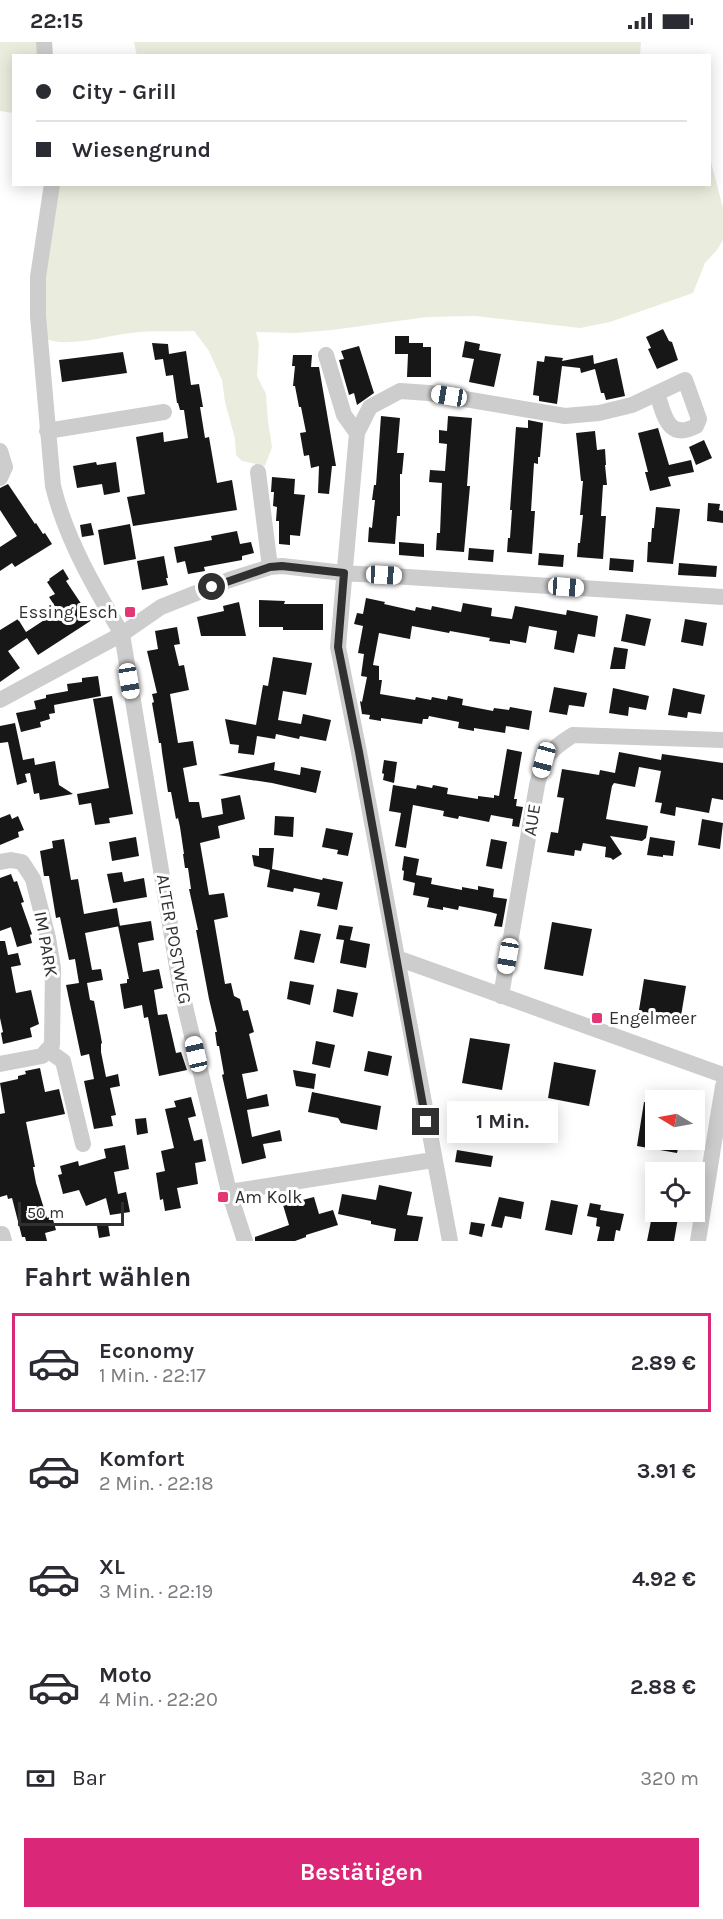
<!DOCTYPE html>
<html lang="de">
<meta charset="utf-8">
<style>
:root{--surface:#fff;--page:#f2f2f3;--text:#2b2b33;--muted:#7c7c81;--line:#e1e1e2;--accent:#db2777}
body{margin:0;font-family:Karla,sans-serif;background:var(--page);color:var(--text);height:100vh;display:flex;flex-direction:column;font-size:22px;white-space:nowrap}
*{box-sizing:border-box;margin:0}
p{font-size:20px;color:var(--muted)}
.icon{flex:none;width:33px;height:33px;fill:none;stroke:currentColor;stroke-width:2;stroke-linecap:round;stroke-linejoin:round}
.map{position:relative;height:1199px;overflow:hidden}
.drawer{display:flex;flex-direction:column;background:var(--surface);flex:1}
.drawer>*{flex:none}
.hud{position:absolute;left:12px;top:12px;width:699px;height:132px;border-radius:0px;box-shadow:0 3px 15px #0003;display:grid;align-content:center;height:132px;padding:0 24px;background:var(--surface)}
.needle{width:39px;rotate:280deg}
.tools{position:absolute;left:645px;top:1048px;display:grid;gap:12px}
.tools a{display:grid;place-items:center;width:60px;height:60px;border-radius:0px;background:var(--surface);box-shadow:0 3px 15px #0003;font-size:30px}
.scale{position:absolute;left:18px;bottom:15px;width:106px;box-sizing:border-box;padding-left:6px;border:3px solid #303030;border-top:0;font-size:16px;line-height:21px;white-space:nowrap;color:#303030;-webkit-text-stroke:4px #fff;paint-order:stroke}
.end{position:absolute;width:27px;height:27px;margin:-14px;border:8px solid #303030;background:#fff;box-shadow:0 0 0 3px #fff}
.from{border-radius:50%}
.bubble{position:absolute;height:42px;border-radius:0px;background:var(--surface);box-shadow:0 3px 15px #0003;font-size:20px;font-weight:700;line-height:42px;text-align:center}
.car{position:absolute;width:18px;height:36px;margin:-18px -9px;border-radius:8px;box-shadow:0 0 4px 2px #0007;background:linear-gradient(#fff 24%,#345 0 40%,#fff 0 76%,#345 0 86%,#fff 0)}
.hud b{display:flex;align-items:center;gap:21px;height:57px;font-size:22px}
.hud b+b{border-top:2px solid var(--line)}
.hud i{width:15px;height:15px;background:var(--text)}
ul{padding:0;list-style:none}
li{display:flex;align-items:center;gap:18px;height:99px;margin:0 12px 9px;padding:0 12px;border:3px solid transparent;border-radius:0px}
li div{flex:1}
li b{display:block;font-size:22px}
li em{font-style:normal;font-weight:700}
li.current{border-color:var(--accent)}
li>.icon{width:54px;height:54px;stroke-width:1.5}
h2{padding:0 24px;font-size:27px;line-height:72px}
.pay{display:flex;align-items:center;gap:15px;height:66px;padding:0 24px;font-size:22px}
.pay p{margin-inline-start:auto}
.button{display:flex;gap:12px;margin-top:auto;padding:12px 24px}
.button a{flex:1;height:69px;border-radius:0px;background:var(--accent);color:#fff;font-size:24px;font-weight:700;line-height:69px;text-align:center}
.status{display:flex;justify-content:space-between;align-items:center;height:42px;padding:0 30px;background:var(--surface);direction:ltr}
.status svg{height:16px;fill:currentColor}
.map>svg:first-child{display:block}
.green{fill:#eaedde}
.building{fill:#171717}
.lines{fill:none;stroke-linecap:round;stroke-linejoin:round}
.minor{stroke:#cdcdcd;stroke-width:16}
.route{stroke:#303030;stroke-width:8}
.poi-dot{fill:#e43575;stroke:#fff;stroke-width:2}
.labels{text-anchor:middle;stroke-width:6;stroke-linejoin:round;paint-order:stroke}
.poi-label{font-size:18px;fill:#303030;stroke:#fff;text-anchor:start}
.street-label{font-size:18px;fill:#303030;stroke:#fff}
</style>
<div class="status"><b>22:15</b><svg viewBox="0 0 49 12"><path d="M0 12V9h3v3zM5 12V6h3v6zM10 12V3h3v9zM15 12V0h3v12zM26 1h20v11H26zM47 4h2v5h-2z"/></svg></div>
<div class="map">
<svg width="723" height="1199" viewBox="0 0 723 1199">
<rect width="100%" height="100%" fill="#fff"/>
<path class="green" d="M0,0H36L38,13L14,14L13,71L0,69Z
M134,0H641L640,14H137Z
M710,116L723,166V198L717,208L705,221L693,251L610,280L580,286L475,274L427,275L332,288L295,291L256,290L259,302L257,334L266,352L268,379L272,405L265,424L242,419L236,413L235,397L225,360L222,338L209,309L194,289C173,290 152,288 132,291C108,293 66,307 44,296L40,251L56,143L710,142Z"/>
<path class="building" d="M663,287L669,299L672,300L678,318L657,327L648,307L651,306L646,295Z
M395,294H409V301H423V305H431V335H407L408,312H395Z
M465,299L480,302L479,308L501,312L494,345L469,340L474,317L462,315Z
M152,301L168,302L169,312L186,309L191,343L199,342L203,365H200L205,396L209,395L217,441L232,438L237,468L133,484L127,455L145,452L136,395L163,390L164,400L188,396L184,368H180L178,361H177L173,333L166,334L163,317L155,318Z
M359,304L374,351L357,363L354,351L349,353L339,318L344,317L341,309Z
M123,310L127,331L62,340L59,318Z
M293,313H312L311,325H319L336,424H332L329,452L318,451L319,424L311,426L309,413L304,414L300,391L306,390L301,365H299L295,344H293L295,324H292Z
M593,313L594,322L617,316L625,354L606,358L604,351H601L595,327L581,331L580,326L562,324L557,362L539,359V354L533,353L537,319L544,320L545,314L563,316L562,319Z
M381,374L400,376L397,411H404L402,432H400V474H397L395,502L368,500L369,485L372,486L375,458H372L374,443H376Z
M448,374L472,376L467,444H470L464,510L436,508L437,491H440L442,441L429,440L430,428L445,429L447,402L439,401V388L447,389Z
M528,378L543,381L540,415H538V422L534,421L531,469H535L532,512L507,510L508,496H510L512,468H510L516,385L528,386Z
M658,386L669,423L691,418L694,430L668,435L671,444L650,449L645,430H648L638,391Z
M595,389L597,408L605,407L606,423H605L607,443H603L601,474H606L603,517L577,515L578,501H580L583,473H580L583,439H581L576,391Z
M704,398L712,416L696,423L689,405Z
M96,420L97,423L116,420L120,450L104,453L102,442L77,446L73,424Z
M272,435L295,437L294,452L305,453L300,494L290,493V503L279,502V479H276L277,465L273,464L274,450H271Z
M8,442L35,482L36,481L43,492L45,491L52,502L15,525L12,521L0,529V505L17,494L0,468V446Z
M708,461L720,462L719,468L723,469V481L707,479Z
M656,465L680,467L673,522L647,520L648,500H651L652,486H654Z
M91,481L94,493L82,495L80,483Z
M130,482L136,517L104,523L98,488Z
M237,489L240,502L251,500L254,511L242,514V518L204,525L205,529L188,532L185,519L177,521L174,505L212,498L211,494Z
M399,500L424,502V515L399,513Z
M469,506L494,508L493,520L468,518Z
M539,511L564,513L563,525L538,523Z
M164,514L168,536H166L168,543L142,548L137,519Z
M610,516L634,518L633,530L609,528Z
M679,521L717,524L716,535L678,533Z
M63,527L69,537L66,539L92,578L38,613L27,596L8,609L20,626L0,640V588L18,577L26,590L58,569L49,555L55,552L47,540L50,538L49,537Z
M366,556L385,560L384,562L415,569L416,565L431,568L432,564L461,570L463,561L492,566L491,574L512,577L515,564L566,573L567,568L598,574L595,595L578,592L574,611L554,607L557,589L529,584L526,601L510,598V602L489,599L490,596L450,589L449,591L412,584L410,597L379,591L373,623L379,624V638H382L380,652L415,658L416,655L431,658L432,655L447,658L448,654L463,657L462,663L493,669L494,666L509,668L510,665L532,669L529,688L506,684L505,691L474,686V689L458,686L459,680L429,674L428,677H423L422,682L381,676V679L369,677L370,673L362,672L360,659L362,660L367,635L361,634L364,612L358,611L363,584L354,582L357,571L363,572Z
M259,558L285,559L284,562H323V588H283V585H259Z
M239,560L246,594H201L197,575L224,569L223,564Z
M626,572L651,577L645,604L621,599Z
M685,577L707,581L703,604L681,600Z
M177,585L180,602L174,603L179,624L184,623L189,648L170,652L178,701L193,699L197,723L183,726L189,760H199L202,776L223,772L221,757L240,753L245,777L218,784L220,796L200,801L209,853L224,851L226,862L228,875L214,878L225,942L231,941L234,954L240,957L243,969L248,968L254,990L249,992L258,1029L242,1032L247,1057L267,1052L269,1064L247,1068L252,1095L280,1088L282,1099L263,1102L266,1116L242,1122L222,1033L224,1032L219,1004H217L215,990H217L209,957L196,888H198L189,847H191L188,826H185L183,812H184L180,785L178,776L176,777L171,750H168L162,710L161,701H159L152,661L154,660L152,652L157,651L147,609L158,607L155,589Z
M614,605L628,607L625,627H610Z
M273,615L312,621L306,653L283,649L278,678L301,682L303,672L331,678L326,699L300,694L299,697L276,692L275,697L257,694L254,713L238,711L239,703L230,702L225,677L256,683L263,643L268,644Z
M98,634L101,654L54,663L55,671L49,672L50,677L40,680L41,685L21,690L16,671L36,667L34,659L46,656V653L68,649L67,642L82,640V636Z
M554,645L587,651L584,665L569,663L567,673L549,670Z
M613,646L649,654L646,668L629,665L628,674L609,671Z
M673,646L705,653L701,672L688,670L687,676L668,673Z
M112,654L133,772L109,776L110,781L95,783L91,761L79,763L77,752L109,746L93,657Z
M15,681L23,718L34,716L35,723L55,719L59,743L73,752L40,758L39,751L34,752L30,731L25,732L27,740L17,743L8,700L0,701V684Z
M507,707L522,710L514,757H517L516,764L523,765L519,785L512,784L513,777L491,773L489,780L459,774L458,777L443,774L444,769L413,763L406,806L395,804L401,771L389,769L393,743L416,747L417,743L432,746L433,743L448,746L447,752L478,757V754L494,756V753L499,754Z
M619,710L661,718L662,712L723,721V758L712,756L709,771L676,765L675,774L660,771L662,761L655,760L661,729L639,725L635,745L614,741L612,744L606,777L648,784L646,796L642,799L610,794L622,812L613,818L611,816L605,815L606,805L583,801L581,809L575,808L574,814L547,810L551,790L558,791L564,756L557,755L562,727L599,733L600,728L615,731Z
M384,718L397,720L394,741L383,738L384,732L382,731Z
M275,720L274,728L300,733L301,725L321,729L316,751L272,741L218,733Z
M10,772L12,777L18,774L24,788L18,790L19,795L0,803V776Z
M275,774L294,775L293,795L274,793Z
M702,777L723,781L720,807L698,803Z
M326,786L353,791L348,814L337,812L338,808L322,805Z
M136,795L139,814L112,819L109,800Z
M650,795L675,799L673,814L663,813V815L647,813Z
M64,797L71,838L78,837L84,872L117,866L120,884L85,891L92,928L101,927L103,938L87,941L90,958L94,959L99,985L102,1001L101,1002V1010L106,1035L118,1032L120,1044L110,1046L116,1073L111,1074L113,1084L94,1087L84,1039L94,1037L89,1012L81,1014L66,943L79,941L75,917L69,918L60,875L56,876L49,834H44L40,809L53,806L52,799Z
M491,797L507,800L502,827L486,824Z
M259,806H274L272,827L322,838L323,836L343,840L337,868L317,864L320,851L294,846L293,850L267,845L270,828L254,824L252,813L259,814Z
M404,814L419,817L416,833L432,836L431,842L462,848V845L478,848V844L494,847L493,855L507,857L502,885L494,884L497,872L490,870L459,864L458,868L443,865V868L427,865L429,856L413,853L415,841L403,838L404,829L402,828Z
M122,830L124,840L144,836L147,855L113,861L107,832Z
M11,832L14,840L17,839L24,860L21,861L32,892L30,893L32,901L17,905L11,885L0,889V836Z
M151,879L154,898L138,901L143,930L159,927L163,946L154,948L158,973L167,972L176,1011L181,1010L187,1028L159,1034L148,975L144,976L142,963L124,967L120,942L127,941V937H129L118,884Z
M552,880L592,887L583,934L544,927Z
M339,883L353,885L350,898L370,902L366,926L340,921L344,898L336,897Z
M300,888L321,892L314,921L294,917Z
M0,899H5L8,913L18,911L21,923L11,925L16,951L31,948L39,982L30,986L32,995L3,1002L1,991L3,990L0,976Z
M644,937L686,944L680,980L638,974Z
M290,939L314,943L310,963L287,957Z
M337,947L358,951L353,975L333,970Z
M470,996L510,1002L502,1048L462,1041Z
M316,999L335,1003L330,1026L312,1022Z
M368,1009L392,1014L388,1034L364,1029Z
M554,1020L596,1028L589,1064L548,1056Z
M40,1026L45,1050L59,1047L65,1072L26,1080L35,1125H33L36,1141L47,1176L52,1174L56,1188L45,1191L47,1199H26L25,1195H22L12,1156L8,1157L7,1153L0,1155V1072L5,1071L0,1041L18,1037V1034L26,1032L25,1029Z
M293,1028L316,1032L314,1047L296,1044Z
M312,1050L381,1064L377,1088L341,1081L338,1076L308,1070Z
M191,1055L196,1074L188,1076L194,1099L202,1097L206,1119L195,1121L198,1142L177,1146L181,1166L165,1169L163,1157L160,1158L156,1131L165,1129L161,1109L174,1106L165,1067L176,1065L174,1059Z
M644,1060L656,1062V1098H680L677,1111L637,1104Z
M146,1076L148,1091L137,1093L135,1077Z
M125,1103L129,1127L114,1130L118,1152L126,1150L130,1170L110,1173L106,1156L86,1164L79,1148L63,1152L58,1133L62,1132L60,1124L78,1119L79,1124L106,1116L104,1107Z
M457,1108L493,1114L491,1125L455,1120Z
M379,1143L412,1150L407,1173L423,1175L418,1199H394L396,1187L371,1182V1179L338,1172L342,1152L376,1158Z
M314,1155L319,1172L333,1168L338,1183L306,1193V1195L295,1199H255V1195L289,1183L283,1163Z
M499,1155L524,1160L521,1177L505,1174L502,1186L491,1184Z
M551,1158L578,1163L572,1193L545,1188Z
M590,1161L601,1163L600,1168L624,1172L620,1189L616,1188L614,1199H597L600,1185L596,1184L597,1176L587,1174Z
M653,1169L667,1172V1170H679L674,1199H647Z
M471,1180L485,1182L482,1195L469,1192Z
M108,1182L110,1194L99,1196L97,1184Z"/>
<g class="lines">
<path class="minor" d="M44,0L45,14
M52,142L38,235V274L53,444C66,497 94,545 122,592L180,943L229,1150L245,1199
M326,313L344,373L357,391
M657,351C664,373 668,399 696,384L699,377L685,338L632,363L599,371L565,374L429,351L400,349L370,365L357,391L338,605L359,710L397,916L723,1033
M47,389L164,370
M0,409L5,425L0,436
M258,430L270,525
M0,658L122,592L161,565L229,538L270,525L282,524L344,531L723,555
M0,820L11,818L22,820L33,837L48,896L53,926L52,1003L42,1014L0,1022
M397,916L450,1199
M501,954L537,743C545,713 547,710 573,693L723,698
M47,1008L63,1019L83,1102
M229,1150L433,1118
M2,1192L4,1199
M698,1199L723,1044"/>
</g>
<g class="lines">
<path class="route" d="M212,545L270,525L282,524L344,531L338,605L359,710L426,1080"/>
</g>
<g class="poi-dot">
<rect x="124" y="564" width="12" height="12" rx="3"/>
<rect x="591" y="970" width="12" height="12" rx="3"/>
<rect x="217" y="1149" width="12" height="12" rx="3"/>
</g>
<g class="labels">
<g class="poi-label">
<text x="118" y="576" text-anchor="end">Essing Esch</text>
<text x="609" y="982">Engelmeer</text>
<text x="235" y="1161">Am Kolk</text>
</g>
<g class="street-label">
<text transform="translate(532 778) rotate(-81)" y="6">AUE</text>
<text transform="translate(174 897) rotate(80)" y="6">ALTER POSTWEG</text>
<text transform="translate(46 902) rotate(80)" y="6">IM PARK</text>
</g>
</g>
</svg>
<div class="tools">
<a><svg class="needle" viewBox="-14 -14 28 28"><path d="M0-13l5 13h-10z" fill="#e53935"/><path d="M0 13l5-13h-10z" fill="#7c7c81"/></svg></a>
<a><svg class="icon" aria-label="locate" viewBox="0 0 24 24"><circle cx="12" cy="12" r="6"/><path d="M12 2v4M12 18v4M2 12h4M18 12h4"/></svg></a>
</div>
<div class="scale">50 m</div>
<i class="end from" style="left:212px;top:545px"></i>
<i class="end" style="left:426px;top:1080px"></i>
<div class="bubble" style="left:447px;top:1059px;width:111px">1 Min.</div>
<i class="car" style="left:449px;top:354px;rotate:280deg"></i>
<i class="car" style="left:384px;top:533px;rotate:93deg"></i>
<i class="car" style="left:566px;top:545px;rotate:94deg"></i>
<i class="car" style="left:129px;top:639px;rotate:171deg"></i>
<i class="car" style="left:544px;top:718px;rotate:195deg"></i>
<i class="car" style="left:508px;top:914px;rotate:190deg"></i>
<i class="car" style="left:196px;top:1012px;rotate:347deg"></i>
<div class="hud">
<b><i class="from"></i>City - Grill</b>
<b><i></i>Wiesengrund</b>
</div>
</div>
<section class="drawer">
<h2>Fahrt wählen</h2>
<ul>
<li class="current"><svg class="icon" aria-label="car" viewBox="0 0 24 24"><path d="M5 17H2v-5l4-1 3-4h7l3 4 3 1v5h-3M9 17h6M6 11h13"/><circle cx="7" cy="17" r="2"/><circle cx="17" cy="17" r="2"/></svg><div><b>Economy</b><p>1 Min. · 22:17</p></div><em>2.89 €</em></li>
<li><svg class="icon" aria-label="car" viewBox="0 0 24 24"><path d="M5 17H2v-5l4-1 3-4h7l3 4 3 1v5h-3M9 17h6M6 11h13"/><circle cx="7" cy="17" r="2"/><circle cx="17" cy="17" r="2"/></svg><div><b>Komfort</b><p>2 Min. · 22:18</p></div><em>3.91 €</em></li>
<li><svg class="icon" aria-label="car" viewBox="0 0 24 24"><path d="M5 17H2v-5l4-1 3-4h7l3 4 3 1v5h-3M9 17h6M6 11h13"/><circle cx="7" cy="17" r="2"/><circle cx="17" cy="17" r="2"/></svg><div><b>XL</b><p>3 Min. · 22:19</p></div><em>4.92 €</em></li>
<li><svg class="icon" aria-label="car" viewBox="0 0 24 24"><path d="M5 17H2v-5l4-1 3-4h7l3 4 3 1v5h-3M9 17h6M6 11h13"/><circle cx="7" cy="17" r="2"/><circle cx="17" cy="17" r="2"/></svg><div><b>Moto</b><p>4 Min. · 22:20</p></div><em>2.88 €</em></li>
</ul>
<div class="pay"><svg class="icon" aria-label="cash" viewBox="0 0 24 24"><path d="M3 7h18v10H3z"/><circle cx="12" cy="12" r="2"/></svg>Bar<p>320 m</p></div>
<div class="button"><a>Bestätigen</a></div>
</section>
